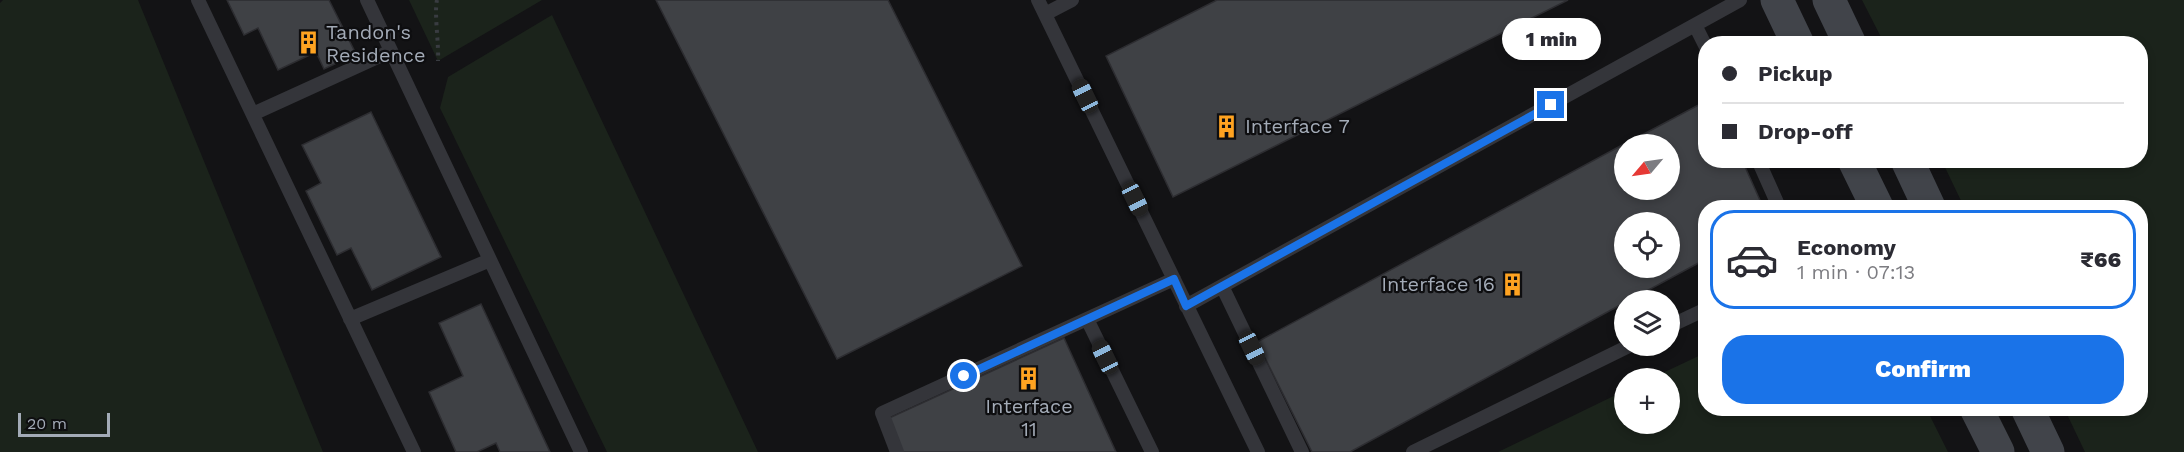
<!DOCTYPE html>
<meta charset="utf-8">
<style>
:root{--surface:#fff;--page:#f2f2f3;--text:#2b2b33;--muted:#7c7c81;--line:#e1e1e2;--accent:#1a73e8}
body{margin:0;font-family:"Work Sans",sans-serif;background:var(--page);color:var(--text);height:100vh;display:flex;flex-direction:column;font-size:22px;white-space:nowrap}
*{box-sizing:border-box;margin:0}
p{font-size:20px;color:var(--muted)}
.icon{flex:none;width:33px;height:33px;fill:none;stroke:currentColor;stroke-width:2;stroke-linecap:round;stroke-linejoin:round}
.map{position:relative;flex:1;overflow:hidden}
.details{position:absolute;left:1698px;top:200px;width:450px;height:216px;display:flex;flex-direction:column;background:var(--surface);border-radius:24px;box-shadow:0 3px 9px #0003}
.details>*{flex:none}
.guide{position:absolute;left:1698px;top:36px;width:450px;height:132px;border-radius:24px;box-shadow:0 3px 9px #0003;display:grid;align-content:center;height:132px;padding:0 24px;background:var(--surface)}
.needle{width:39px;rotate:241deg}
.tools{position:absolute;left:1614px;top:134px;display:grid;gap:12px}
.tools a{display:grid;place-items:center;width:66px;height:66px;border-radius:50%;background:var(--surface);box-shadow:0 3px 9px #0003;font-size:30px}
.scale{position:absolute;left:18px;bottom:15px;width:92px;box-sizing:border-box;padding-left:6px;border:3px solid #a3abb7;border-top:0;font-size:16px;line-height:21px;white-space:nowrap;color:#a3abb7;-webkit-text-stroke:4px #0e0e10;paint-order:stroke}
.end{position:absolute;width:27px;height:27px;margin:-14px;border:8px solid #1a73e8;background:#fff;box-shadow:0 0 0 3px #fff}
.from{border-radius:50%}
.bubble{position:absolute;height:42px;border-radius:21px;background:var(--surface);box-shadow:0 3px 9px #0003;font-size:20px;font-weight:800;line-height:42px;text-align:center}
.car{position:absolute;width:18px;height:36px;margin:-18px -9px;border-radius:8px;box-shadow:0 0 4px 2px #0007;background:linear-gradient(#222 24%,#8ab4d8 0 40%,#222 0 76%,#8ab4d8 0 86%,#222 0)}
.guide b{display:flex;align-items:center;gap:21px;height:57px;font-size:22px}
.guide b+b{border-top:2px solid var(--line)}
.guide i{width:15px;height:15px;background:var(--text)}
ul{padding:10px 0 0;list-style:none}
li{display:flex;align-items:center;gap:18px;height:99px;margin:0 12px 9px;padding:0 12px;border:3px solid transparent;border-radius:24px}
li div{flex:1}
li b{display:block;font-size:22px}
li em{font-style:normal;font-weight:800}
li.active{border-color:var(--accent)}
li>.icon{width:54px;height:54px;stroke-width:1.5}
.primary-button{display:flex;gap:12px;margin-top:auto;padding:12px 24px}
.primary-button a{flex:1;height:69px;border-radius:24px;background:var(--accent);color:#fff;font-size:24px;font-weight:800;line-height:69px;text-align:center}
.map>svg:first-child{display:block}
.green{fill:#1b231b}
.building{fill:#3f4145;stroke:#2d2d31;stroke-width:1.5;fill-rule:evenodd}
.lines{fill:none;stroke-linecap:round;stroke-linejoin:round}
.path{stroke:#393c41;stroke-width:4;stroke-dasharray:3 4.5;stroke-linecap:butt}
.lane{stroke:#34353a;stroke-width:14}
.secondary{stroke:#41444a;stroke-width:33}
.route{stroke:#1a73e8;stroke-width:8}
.labels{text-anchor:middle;stroke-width:4.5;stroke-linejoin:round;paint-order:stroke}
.poi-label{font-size:20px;fill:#a3abb7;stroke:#0e0e10;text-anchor:start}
</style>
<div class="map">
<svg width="2184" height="452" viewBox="0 0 2184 452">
<rect width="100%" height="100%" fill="#131315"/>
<path class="green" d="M3,0H138L323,452H0V3Z
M409,0H542L438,61Z
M1862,0H2184V452H2085L2064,408H2140V207H1964L1942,161L2140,160V44L1884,43Z
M552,15L758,452H607L440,108L448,77Z
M1705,353L1706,408H1926L1948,452H1498L1624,391V423H1670V378H1652Z"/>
<path class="building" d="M227,0H329L356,54L324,69L316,52L278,70L258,28L244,35Z
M656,0H888L1022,266L837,359Z
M1217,0H1568L1173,197L1106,56Z
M1706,101V160H1742L1763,207H1706V259L1630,300H1624V303L1350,452H1312L1257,342L1624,144V189H1670V144H1625ZM1624,222H1670V267H1624Z
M371,112L441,257L372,290L351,248L337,255L306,191L321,183L302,145Z
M481,304L550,452H500L496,443L477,452H456L429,392L463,376L439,323Z
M1064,338L1116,452H903L887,419Z"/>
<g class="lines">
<path class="path" d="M437,0C434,13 439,44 438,61"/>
<path class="lane" d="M198,0L414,452
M367,0L581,452
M1038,0L1258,452
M1045,14L1072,0
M1695,25L1706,47
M253,114L391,51
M1758,160L1779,207
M1222,286L1302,452
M1186,306L1740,0
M350,319L490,260
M1087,319L1152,452
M1670,326L1706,309
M897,452L882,413L1174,279
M1413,452L1631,345"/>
<path class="secondary" d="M1777,0L1798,44
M1829,0L1850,44
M1854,160L1877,207
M1907,160L1929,207
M1976,408L1998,452
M2027,408L2048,452"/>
</g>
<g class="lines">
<path class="route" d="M964,376L1174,279L1186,306L1551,105"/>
</g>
<defs>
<symbol id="building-bare" viewBox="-9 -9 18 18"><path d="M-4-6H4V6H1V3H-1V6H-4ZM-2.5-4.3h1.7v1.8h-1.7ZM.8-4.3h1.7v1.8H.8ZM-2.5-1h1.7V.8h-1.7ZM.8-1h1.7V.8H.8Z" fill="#ffa321" stroke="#0e0e10" stroke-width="2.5" paint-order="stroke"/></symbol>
</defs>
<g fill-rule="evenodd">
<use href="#building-bare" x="292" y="26" width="33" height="33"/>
<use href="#building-bare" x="1210" y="110" width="33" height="33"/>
<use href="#building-bare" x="1496" y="268" width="33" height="33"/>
<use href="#building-bare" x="1012" y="362" width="33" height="33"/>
</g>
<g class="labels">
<g class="poi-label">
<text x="326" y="39">Tandon's<tspan x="326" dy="23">Residence</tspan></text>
<text x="1245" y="133">Interface 7</text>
<text x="1495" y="291" text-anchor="end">Interface 16</text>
<text x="1029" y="413" text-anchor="middle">Interface<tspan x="1029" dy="23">11</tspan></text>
</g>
</g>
</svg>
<div class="tools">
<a><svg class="needle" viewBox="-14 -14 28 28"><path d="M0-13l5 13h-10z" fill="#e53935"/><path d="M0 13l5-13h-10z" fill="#7c7c81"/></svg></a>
<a><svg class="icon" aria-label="locate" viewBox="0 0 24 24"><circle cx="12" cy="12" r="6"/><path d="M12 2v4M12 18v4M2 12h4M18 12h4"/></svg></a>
<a><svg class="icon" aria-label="layers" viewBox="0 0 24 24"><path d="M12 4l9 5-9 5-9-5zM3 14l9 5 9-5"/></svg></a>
<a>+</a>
</div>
<div class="scale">20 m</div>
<i class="end from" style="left:964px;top:376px"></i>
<i class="end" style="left:1551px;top:105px"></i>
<div class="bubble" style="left:1502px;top:18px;width:99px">1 min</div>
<i class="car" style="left:1085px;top:96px;rotate:334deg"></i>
<i class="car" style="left:1135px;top:199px;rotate:154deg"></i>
<i class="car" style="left:1252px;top:348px;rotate:154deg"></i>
<i class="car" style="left:1105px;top:357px;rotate:334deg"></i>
<div class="guide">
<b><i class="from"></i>Pickup</b>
<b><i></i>Drop-off</b>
</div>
<section class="details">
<ul>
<li class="active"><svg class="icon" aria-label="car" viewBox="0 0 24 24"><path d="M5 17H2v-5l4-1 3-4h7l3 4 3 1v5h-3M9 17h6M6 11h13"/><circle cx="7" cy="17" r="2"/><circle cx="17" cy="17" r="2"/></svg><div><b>Economy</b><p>1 min · 07:13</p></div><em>₹66</em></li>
</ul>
<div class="primary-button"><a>Confirm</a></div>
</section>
</div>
